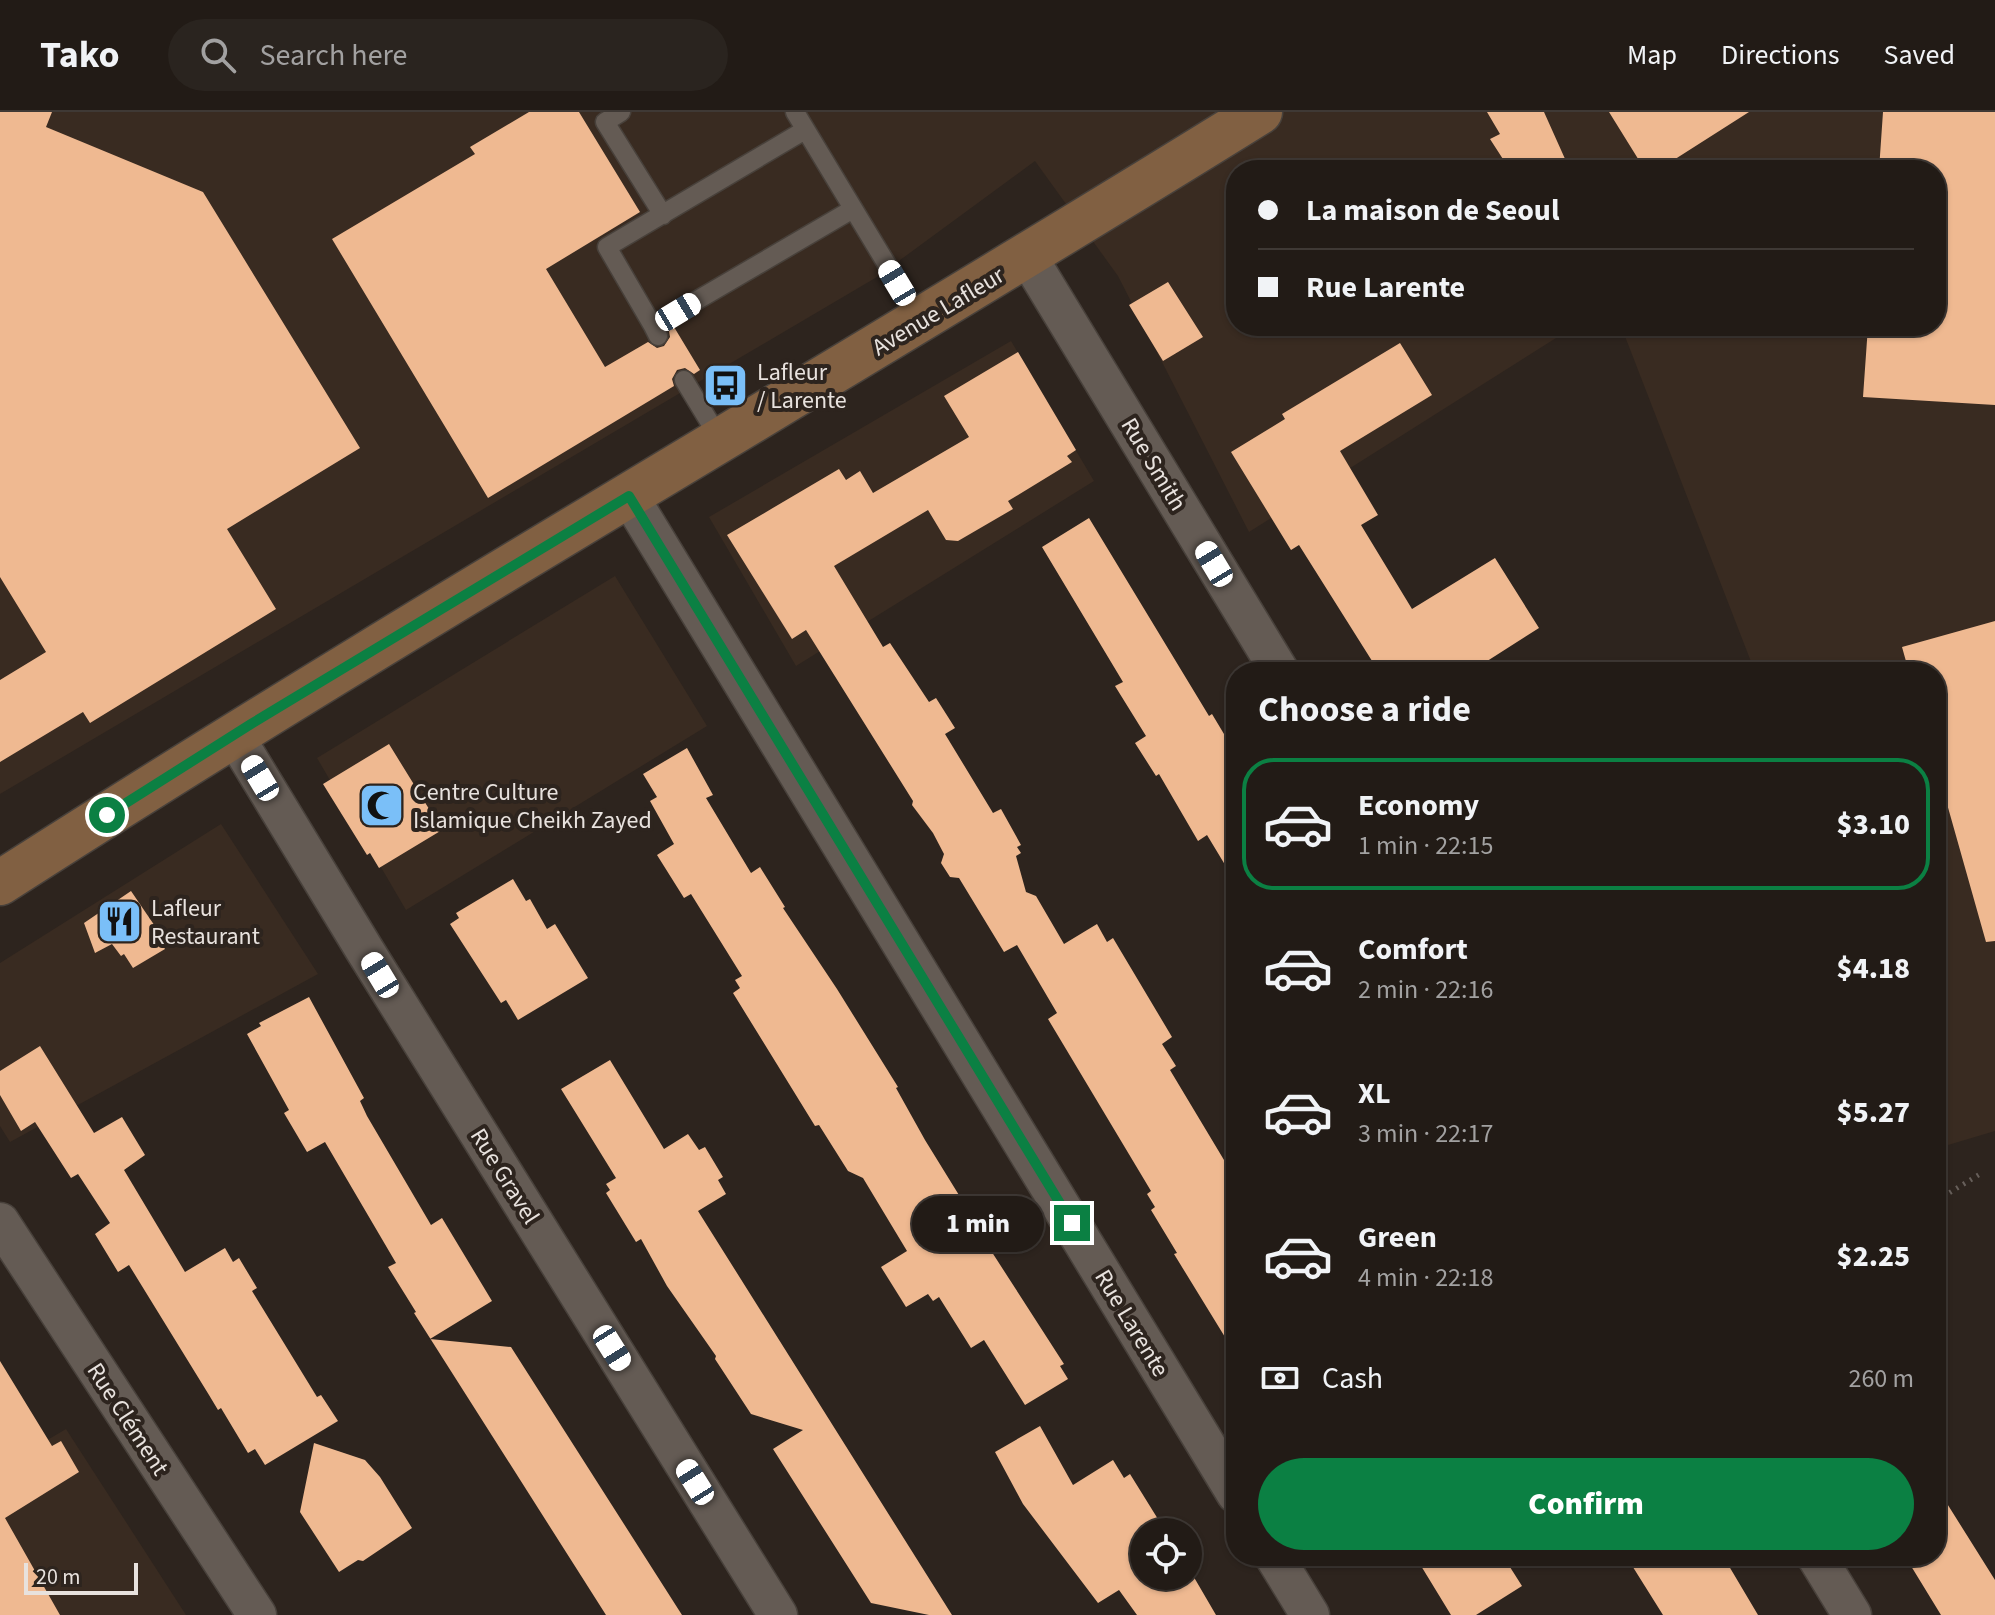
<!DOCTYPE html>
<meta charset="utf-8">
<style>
:root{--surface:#221b16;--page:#2a241f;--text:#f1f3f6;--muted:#a2a1a1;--line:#3f3935;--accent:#0b8043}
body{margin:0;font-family:"Source Sans 3",sans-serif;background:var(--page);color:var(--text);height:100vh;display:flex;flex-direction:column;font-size:30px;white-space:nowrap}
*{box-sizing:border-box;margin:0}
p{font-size:26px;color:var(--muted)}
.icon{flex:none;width:44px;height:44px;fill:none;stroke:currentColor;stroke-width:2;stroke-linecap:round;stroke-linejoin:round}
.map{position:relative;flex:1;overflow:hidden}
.panel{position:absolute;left:1226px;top:550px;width:720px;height:904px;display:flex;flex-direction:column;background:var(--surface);border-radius:32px;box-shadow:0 2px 6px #0004,0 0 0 2px var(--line)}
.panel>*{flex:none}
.top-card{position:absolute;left:1226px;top:48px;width:720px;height:176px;border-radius:32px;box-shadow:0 2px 6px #0004,0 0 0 2px var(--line);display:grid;align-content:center;height:176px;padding:0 32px;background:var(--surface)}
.fabs{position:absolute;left:1130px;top:1406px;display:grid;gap:16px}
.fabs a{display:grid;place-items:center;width:72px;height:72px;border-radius:50%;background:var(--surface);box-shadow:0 2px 6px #0004,0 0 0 2px var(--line);font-size:40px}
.scale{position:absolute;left:24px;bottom:20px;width:114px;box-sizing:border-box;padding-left:8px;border:4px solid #e8e2de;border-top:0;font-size:22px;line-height:28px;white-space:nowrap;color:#e8e2de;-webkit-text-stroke:6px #2d241e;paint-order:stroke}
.end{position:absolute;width:36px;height:36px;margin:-18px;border:10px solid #0b8043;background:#fff;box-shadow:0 0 0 4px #fff}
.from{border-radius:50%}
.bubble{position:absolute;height:56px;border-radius:28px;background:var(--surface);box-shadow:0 2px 6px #0004,0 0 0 2px var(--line);font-size:26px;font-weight:800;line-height:56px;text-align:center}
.car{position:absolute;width:24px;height:48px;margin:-24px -12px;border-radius:10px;box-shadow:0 0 6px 2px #0007;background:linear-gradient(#fff 24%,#345 0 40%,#fff 0 76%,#345 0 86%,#fff 0)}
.top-card b{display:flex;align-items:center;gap:28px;height:76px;font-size:30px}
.top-card b+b{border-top:2px solid var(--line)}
.top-card i{width:20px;height:20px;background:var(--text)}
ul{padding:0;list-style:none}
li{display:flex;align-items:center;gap:24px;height:132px;margin:0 16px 12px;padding:0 16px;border:4px solid transparent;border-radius:32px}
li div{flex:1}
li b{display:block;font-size:30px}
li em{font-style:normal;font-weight:800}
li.selected{border-color:var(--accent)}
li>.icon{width:72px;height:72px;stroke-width:1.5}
h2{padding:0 32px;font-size:36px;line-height:96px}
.pay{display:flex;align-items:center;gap:20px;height:88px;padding:0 32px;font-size:30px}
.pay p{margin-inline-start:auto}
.primary-button{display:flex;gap:16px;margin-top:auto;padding:16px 32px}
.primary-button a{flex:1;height:92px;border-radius:48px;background:var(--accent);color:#fff;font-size:32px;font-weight:800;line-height:92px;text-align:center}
header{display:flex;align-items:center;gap:48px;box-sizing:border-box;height:112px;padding:0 40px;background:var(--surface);border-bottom:2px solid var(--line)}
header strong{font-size:38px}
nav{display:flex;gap:44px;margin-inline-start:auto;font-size:28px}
.search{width:560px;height:72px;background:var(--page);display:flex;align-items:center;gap:20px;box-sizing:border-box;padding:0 28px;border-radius:44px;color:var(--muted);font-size:30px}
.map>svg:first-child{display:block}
.built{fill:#392b21}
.building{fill:#efb991}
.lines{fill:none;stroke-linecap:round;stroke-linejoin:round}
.lane-casing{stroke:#48413b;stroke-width:21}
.street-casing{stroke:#48413b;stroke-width:41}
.secondary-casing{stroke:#48413b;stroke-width:47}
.path{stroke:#675f5a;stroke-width:5;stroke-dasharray:2 6;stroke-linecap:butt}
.lane{stroke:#645b54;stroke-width:18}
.street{stroke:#645b54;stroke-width:38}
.secondary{stroke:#816042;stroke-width:44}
.route{stroke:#0b8043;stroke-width:10}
.labels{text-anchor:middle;stroke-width:8;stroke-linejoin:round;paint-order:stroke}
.street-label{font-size:24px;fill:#e8e2de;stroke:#2d241e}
.poi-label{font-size:24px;fill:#e8e2de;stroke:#2d241e;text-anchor:start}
</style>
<header>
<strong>Tako</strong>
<div class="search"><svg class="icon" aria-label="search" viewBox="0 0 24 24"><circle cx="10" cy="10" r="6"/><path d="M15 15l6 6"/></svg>Search here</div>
<nav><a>Map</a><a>Directions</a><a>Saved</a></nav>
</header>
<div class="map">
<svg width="1995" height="1503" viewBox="0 0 1995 1503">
<rect width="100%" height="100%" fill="#2d241e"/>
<path class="built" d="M0,0H1995V1019L1938,1036L1936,1031V560H1755L1621,214H1936V58H1236V214H1575L1249,420L1118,164L1035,49L877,165L0,682Z
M1011,229L1094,369L796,554L709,405Z
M615,464L707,614L406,798L317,646Z
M221,712L318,862L10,1030L0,1014V851Z
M66,1317L186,1503H0V1356Z"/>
<path class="building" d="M0,0H52L46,15L203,80L360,336L227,417L276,497L90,611L83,600L0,650V568L46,540L0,465Z
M529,0H579L640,100L546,157L605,255L648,230L657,236L664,234L670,225L669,219L674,215L700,258L694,262L685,256L677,258L672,267L674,274L488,386L332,127L475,42L470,35Z
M1487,0H1544L1570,58H1510L1490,27L1500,22Z
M1609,0H1749L1658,58H1645Z
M1883,0H1995V293L1863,285L1868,214H1936V58H1879Z
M1168,170L1203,225L1163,249L1129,193Z
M1400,231L1432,283L1340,339L1378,403L1361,413L1412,497L1495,446L1539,516L1470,560H1379L1299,433L1291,438L1231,340L1285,307L1282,302Z
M1018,240L1076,338L1067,344L1072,350L1008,389L1013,397L958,429L946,428L928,398L834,454L883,535L890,531L929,590L936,586L955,616L945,622L993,701L1001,697L1021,733L1017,735L1021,741L1016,744L1026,780L1036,784L1064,832L1097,812L1107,830L1113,826L1172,925L1162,932L1176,954L1170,958L1236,1068V1243L1174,1142L1177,1141L1151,1098L1155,1095L1147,1082L1151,1079L1048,907L1057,901L1017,833L1004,840L959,766L950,765L941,751L944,742L933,721L912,693L913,689L806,518L792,527L727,423L839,357L846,368L860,359L873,381L969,325L944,284Z
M1089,406L1209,604L1212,602L1236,642V771L1207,723L1198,729L1159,662L1156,664L1135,631L1146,624L1115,574L1123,570L1042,435Z
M1995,509V829L1986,830L1936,653V560H1909L1902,535Z
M389,632L442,718L379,756L370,741L367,743L323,672Z
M687,636L713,683L706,686L751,761L760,755L785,795L783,796L837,877L898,975L896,976L925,1028L962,1088L959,1089L1064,1252L1060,1254L1068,1267L1025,1293L984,1228L971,1236L939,1185L933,1189L928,1182L906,1195L881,1155L907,1139L863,1066L848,1059L819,1013L815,1014L733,881L740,876L735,868L742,864L691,782L684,786L657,743L674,732L650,689L657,685L643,662Z
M513,767L526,789L530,787L547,817L555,812L588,866L518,908L506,888L501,891L450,812L459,806L456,801Z
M131,779L161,823L158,825L165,837L133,856L124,842L121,844L112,832L95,841L84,811Z
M309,885L364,986L360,989L367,1004L431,1113L442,1106L492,1189L430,1227L511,1235L682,1503H606L414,1201L416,1200L388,1155L396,1151L325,1030L307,1040L284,1001L289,998L247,922L261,914L259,911Z
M40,934L94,1021L122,1005L145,1043L124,1058L185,1160L225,1136L233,1150L239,1146L257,1176L252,1179L317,1285L321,1283L338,1309L265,1353L255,1337L248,1341L221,1296L218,1298L209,1283L129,1153L118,1160L95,1122L110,1111L78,1062L71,1066L35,1010L21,1019L0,983V959Z
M610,948L664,1037L688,1022L699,1038L705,1035L723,1065L718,1068L726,1082L698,1099L952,1503H929L871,1491L773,1337L803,1318L751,1302L715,1247L716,1244L667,1174L641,1127L636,1130L606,1081L610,1078L606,1072L616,1066L561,977Z
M0,1249L52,1334L61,1329L79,1360L5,1406L60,1503H0Z
M1040,1314L1073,1373L1113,1348L1124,1366L1130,1362L1166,1420H1144V1464H1188V1455L1216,1503H1137L1119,1478L1098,1491L1023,1392L995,1340Z
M314,1331L365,1348L380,1365L412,1416L363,1449L358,1448L339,1460L300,1400Z
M1936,1374L1995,1468V1503H1941L1911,1454L1926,1444H1936Z
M1415,1444H1503L1522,1474L1476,1503H1451Z
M1626,1444H1723L1758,1503H1663Z"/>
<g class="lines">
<defs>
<path id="lane" d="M621,0L605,10L663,103
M795,0L921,209
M653,214L607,135L805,18
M658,224L653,214L853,97
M684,268L721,329"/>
<path id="street" d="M1028,145L1280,560
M629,384L1236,1382
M234,623L364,837L778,1503
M0,1110L257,1503
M1274,1444L1310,1503
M1816,1444L1852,1503"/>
<path id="secondary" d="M0,771C414,505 842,260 1260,0"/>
</defs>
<use href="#lane" class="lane-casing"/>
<use href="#street" class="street-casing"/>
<use href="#secondary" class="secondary-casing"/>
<path class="path" d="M1936,1089L1980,1062"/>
<use href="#lane" class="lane"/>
<use href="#street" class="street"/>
<use href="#secondary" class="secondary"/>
</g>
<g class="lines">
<path class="route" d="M107,703L251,612L629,384L1072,1111"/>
</g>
<defs>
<symbol id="bus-square" viewBox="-11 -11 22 22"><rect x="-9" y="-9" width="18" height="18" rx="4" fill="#7abff8" stroke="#2d241e"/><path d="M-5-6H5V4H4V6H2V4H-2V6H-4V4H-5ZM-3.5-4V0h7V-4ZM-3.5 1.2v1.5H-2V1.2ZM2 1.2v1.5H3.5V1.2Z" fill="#111"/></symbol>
<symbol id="mosque-square" viewBox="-11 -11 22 22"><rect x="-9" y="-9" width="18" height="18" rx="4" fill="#7abff8" stroke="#2d241e"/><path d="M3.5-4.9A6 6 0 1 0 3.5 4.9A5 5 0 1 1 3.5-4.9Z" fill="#111"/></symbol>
<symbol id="restaurant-square" viewBox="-11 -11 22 22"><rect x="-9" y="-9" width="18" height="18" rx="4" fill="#7abff8" stroke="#2d241e"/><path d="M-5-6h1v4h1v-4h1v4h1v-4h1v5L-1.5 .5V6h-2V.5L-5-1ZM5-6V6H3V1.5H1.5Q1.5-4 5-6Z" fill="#111"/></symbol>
</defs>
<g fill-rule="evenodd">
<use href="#bus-square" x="700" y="248" width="51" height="51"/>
<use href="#mosque-square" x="356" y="668" width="51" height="51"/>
<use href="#restaurant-square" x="94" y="784" width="51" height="51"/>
</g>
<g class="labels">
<g class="street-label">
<text transform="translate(938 199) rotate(-31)" y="8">Avenue Lafleur</text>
<text transform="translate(1154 352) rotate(59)" y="8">Rue Smith</text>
<text transform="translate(505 1064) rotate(58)" y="8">Rue Gravel</text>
<text transform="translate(1132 1211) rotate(59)" y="8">Rue Larente</text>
<text transform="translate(128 1307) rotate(57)" y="8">Rue Clément</text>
</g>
<g class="poi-label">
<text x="757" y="268">Lafleur<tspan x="757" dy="28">/ Larente</tspan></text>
<text x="413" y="688">Centre Culture<tspan x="413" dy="28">Islamique Cheikh Zayed</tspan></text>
<text x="151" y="804">Lafleur<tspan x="151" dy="28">Restaurant</tspan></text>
</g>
</g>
</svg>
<div class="fabs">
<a><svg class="icon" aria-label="locate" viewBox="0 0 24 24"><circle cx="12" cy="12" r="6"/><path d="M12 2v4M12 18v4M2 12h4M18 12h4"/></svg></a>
</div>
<div class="scale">20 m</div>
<i class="end from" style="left:107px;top:703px"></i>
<i class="end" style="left:1072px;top:1111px"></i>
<div class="bubble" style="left:912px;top:1084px;width:132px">1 min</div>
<i class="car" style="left:897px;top:171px;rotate:329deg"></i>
<i class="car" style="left:678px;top:200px;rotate:59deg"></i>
<i class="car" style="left:1214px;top:452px;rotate:329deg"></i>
<i class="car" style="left:260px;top:666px;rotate:329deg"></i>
<i class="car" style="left:380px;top:863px;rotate:329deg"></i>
<i class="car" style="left:612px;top:1236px;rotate:148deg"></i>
<i class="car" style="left:695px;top:1370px;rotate:328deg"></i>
<div class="top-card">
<b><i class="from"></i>La maison de Seoul</b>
<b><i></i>Rue Larente</b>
</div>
<section class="panel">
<h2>Choose a ride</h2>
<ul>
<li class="selected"><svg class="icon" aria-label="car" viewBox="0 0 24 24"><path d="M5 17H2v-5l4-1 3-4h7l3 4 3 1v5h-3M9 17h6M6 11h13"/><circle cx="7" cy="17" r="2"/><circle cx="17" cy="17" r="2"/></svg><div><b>Economy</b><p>1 min · 22:15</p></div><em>$3.10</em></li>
<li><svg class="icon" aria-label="car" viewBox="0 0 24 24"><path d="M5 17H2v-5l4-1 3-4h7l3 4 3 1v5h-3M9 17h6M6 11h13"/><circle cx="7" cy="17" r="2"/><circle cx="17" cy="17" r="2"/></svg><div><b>Comfort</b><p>2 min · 22:16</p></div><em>$4.18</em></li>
<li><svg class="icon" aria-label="car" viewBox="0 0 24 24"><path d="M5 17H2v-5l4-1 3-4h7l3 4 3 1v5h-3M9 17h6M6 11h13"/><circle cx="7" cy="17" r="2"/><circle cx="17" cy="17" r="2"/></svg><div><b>XL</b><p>3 min · 22:17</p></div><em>$5.27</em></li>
<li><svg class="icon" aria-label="car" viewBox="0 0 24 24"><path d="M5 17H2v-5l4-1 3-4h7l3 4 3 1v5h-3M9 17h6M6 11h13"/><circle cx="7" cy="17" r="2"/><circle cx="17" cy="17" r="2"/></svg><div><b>Green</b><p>4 min · 22:18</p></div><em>$2.25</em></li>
</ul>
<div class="pay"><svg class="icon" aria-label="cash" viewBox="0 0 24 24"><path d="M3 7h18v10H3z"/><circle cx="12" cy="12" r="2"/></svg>Cash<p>260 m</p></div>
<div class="primary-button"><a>Confirm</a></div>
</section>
</div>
